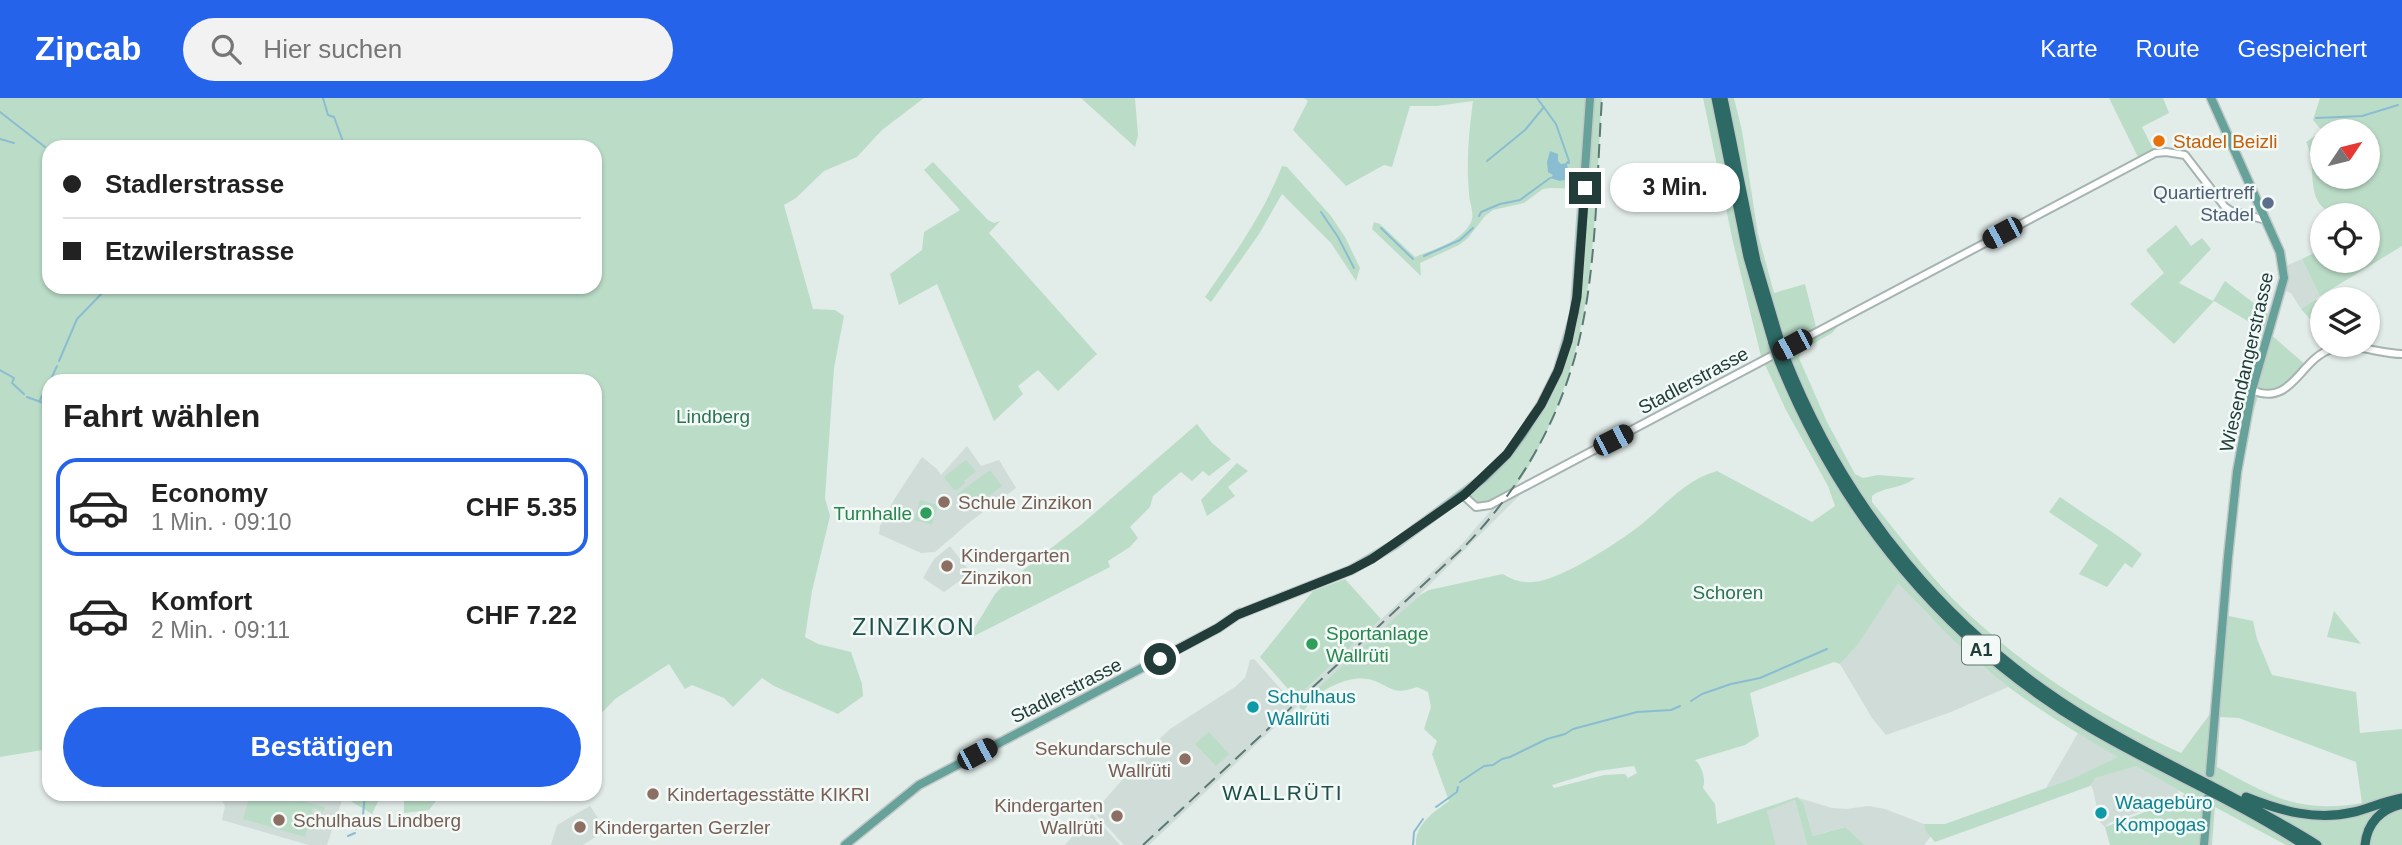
<!DOCTYPE html>
<html lang="de">
<meta charset="utf-8">
<style>
:root{--surface:#fff;--page:#f2f2f2;--text:#222;--muted:#767676;--line:#e0e0e0;--accent:#2563eb}
body{margin:0;font-family:Arial,sans-serif;background:var(--page);color:var(--text);height:100vh;display:flex;flex-direction:column;font-size:26px;white-space:nowrap}
*{box-sizing:border-box;margin:0}
p{font-size:23px;color:var(--muted)}
.icon{flex:none;width:38px;height:38px;fill:none;stroke:currentColor;stroke-width:2;stroke-linecap:round;stroke-linejoin:round}
.map{position:relative;flex:1;overflow:hidden}
.sheet{position:absolute;left:42px;top:276px;width:560px;height:427px;display:flex;flex-direction:column;background:var(--surface);border-radius:21px;box-shadow:0 2px 5px #0004}
.sheet>*{flex:none}
.banner{position:absolute;left:42px;top:42px;width:560px;height:154px;border-radius:21px;box-shadow:0 2px 5px #0004;display:grid;align-content:center;height:154px;padding:0 21px;background:var(--surface)}
.needle{width:46px;rotate:55deg}
.buttons{position:absolute;left:2310px;top:21px;display:grid;gap:14px}
.buttons a{display:grid;place-items:center;width:70px;height:70px;border-radius:50%;background:var(--surface);box-shadow:0 2px 5px #0004;font-size:35px}
.end{position:absolute;width:32px;height:32px;margin:-16px;border:9px solid #223d39;background:#fff;box-shadow:0 0 0 4px #fff}
.from{border-radius:50%}
.bubble{position:absolute;height:49px;border-radius:24px;background:var(--surface);box-shadow:0 2px 5px #0004;font-size:23px;font-weight:800;line-height:49px;text-align:center}
.car{position:absolute;width:21px;height:42px;margin:-21px -10px;border-radius:9px;box-shadow:0 0 5px 2px #0007;background:linear-gradient(#222 24%,#8ab4d8 0 40%,#222 0 76%,#8ab4d8 0 86%,#222 0)}
.banner b{display:flex;align-items:center;gap:24px;height:66px;font-size:26px}
.banner b+b{border-top:2px solid var(--line)}
.banner i{width:18px;height:18px;background:var(--text)}
ul{padding:0;list-style:none}
li{display:flex;align-items:center;gap:21px;height:98px;margin:0 14px 10px;padding:0 7px;border:4px solid transparent;border-radius:21px}
li div{flex:1}
li b{display:block;font-size:26px}
li em{font-style:normal;font-weight:800}
li.current{border-color:var(--accent)}
li>.icon{width:63px;height:63px;stroke-width:1.5}
h2{padding:0 21px;font-size:32px;line-height:84px}
.cta{display:flex;gap:14px;margin-top:auto;padding:14px 21px}
.cta a{flex:1;height:80px;border-radius:42px;background:var(--accent);color:#fff;font-size:28px;font-weight:800;line-height:80px;text-align:center}
header{display:flex;align-items:center;gap:42px;box-sizing:border-box;height:98px;padding:0 35px;background:var(--accent);color:#fff}
header strong{font-size:33px}
nav{display:flex;gap:38px;margin-inline-start:auto;font-size:24px}
.search{width:490px;height:63px;background:var(--page);display:flex;align-items:center;gap:18px;box-sizing:border-box;padding:0 24px;border-radius:38px;color:var(--muted);font-size:26px}
.map>svg:first-child{display:block}
.built{fill:#d0dcd8}
.green{fill:#bbddc8;fill-rule:evenodd}
.water{fill:#8abdd1}
.lines{fill:none;stroke-linecap:round;stroke-linejoin:round}
.stream{stroke:#8abdd1;stroke-width:2}
.minor-casing{stroke:#a5b4b1;stroke-width:10}
.major-casing{stroke:#c1c9c8;stroke-width:11}
.highway-casing{stroke:#c1c9c8;stroke-width:12}
.minor{stroke:#fff;stroke-width:6}
.major{stroke:#66a29a;stroke-width:8}
.highway{stroke:#2d6a65;stroke-width:9}
.rail{stroke:#5c7975;stroke-width:2;stroke-dasharray:14 7;stroke-linecap:butt}
.highway-bridge-casing{stroke:#c1c9c8;stroke-width:12;stroke-linecap:butt}
.highway-bridge{stroke:#2d6a65;stroke-width:9}
.route{stroke:#223d39;stroke-width:9}
.food-dot{fill:#e8710a;stroke:#f2f9f6;stroke-width:2.5}
.service-dot{fill:#5c6f8a;stroke:#f2f9f6;stroke-width:2.5}
.education-dot{fill:#8d6e63;stroke:#f2f9f6;stroke-width:2.5}
.leisure-dot{fill:#2e9e5b;stroke:#f2f9f6;stroke-width:2.5}
.culture-dot{fill:#0f9aa8;stroke:#f2f9f6;stroke-width:2.5}
.labels{text-anchor:middle;stroke-width:5;stroke-linejoin:round;paint-order:stroke}
.shield{fill:#f2f9f6;stroke:#607572;stroke-width:2}
.shield-label{font-size:18px;font-weight:bold;fill:#223d39}
.food-label{font-size:19px;fill:#c56008;stroke:#f2f9f6;text-anchor:start}
.service-label{font-size:19px;fill:#4e5e75;stroke:#f2f9f6;text-anchor:end}
.street-label{font-size:19px;fill:#223d39;stroke:#f2f9f6}
.park-label{font-size:19px;fill:#2c7451;stroke:#f2f9f6}
.education-label{font-size:19px;fill:#785e54;stroke:#f2f9f6;text-anchor:start}
.leisure-label{font-size:19px;fill:#27864d;stroke:#f2f9f6;text-anchor:end}
.culture-label{font-size:19px;fill:#0d838f;stroke:#f2f9f6;text-anchor:start}
.neighbourhood-label{font-size:21px;letter-spacing:2px;fill:#1e4f4a;stroke:#f2f9f6}
.quarter-label{font-size:23px;letter-spacing:2px;fill:#1e4f4a;stroke:#f2f9f6}
</style>
<header>
<strong>Zipcab</strong>
<div class="search"><svg class="icon" aria-label="search" viewBox="0 0 24 24"><circle cx="10" cy="10" r="6"/><path d="M15 15l6 6"/></svg>Hier suchen</div>
<nav><a>Karte</a><a>Route</a><a>Gespeichert</a></nav>
</header>
<div class="map">
<svg width="2402" height="747" viewBox="0 0 2402 747">
<rect width="100%" height="100%" fill="#e2ece9"/>
<path class="built" d="M2302,161L2320,198L2301,211L2291,195L2281,191L2283,169Z
M967,348L981,368L999,362L1016,390L971,423L935,454L921,455L879,436L880,428L895,400L922,359L937,371L941,377Z
M1526,391L1403,513L1279,625L1149,747H1124L1094,714L1151,649L1170,631L1235,589L1245,580L1250,562L1254,561L1292,604L1462,446L1504,397Z
M950,448L971,475L944,494L923,480L934,461Z
M1898,484L1929,518L1978,565L2008,589L1951,614L1886,637L1872,620L1840,566L1857,548Z
M2078,635L2178,692L2179,699L2109,725L2105,729L2100,724L2093,692L2089,683L2074,680L2046,690Z
M344,696L327,747H309L222,722L225,708L219,697Z
M1799,700L1832,710L1846,711L1868,708L1885,711L1924,726L1925,732L1931,738L1924,747H1865L1844,729L1813,738L1803,704Z
M1795,702L1807,747H1776L1766,713Z
M590,708L606,732L583,747H551L557,727Z
M1092,716L1120,747H1065Z"/>
<path class="green" d="M0,0H924L882,32L857,59L824,73L796,100L784,107L813,211L835,212L844,218L834,270L825,400L830,418L812,493L805,539L818,546L851,554L862,586L863,598L838,616L774,588L762,580L733,609L724,600L692,587L685,591L669,566L615,601L595,622V284H49V651L0,659ZM49,49H595V189H49Z
M1081,0H1135L1138,37L1135,49Z
M1304,0H1602C1594,118 1597,232 1543,341C1534,359 1523,381 1509,396C1503,402 1489,405 1480,409L1463,397L1497,368L1541,307L1568,243L1585,91L1551,90L1543,91L1524,105L1493,112L1485,118L1468,140L1459,147L1420,165L1421,178L1372,131L1374,124L1380,126L1415,159C1434,151 1459,145 1470,126C1476,117 1469,105 1469,95C1466,64 1469,33 1473,3L1437,8H1410L1392,69L1384,67L1346,88L1293,32L1308,3Z
M1703,0H1734L1742,33L1758,136L1774,195L1805,186L1817,233L2138,59L2109,0H2163L2169,15L2142,29L2155,55L2134,66L2132,71L1838,228L1832,235L1802,252L1799,260L1827,324L1855,376L1863,380L1878,377L1915,380C1902,391 1885,388 1872,398V404C1898,436 1923,469 1951,499C2018,566 2095,616 2181,655L2210,616L2225,450L2228,459L2224,517L2253,523L2257,541L2272,577L2356,594L2360,635L2402,631V747H2286L2215,709L2212,747H2110L2105,729L2180,701L2185,696L2136,668L2095,680L2090,688L1935,744L1925,732L1924,726H1945L2074,680L2118,659C2070,631 2021,602 1979,565C1950,541 1924,512 1898,485L1857,548L1840,566L1834,564L1750,595L1759,638L1745,647L1695,662C1702,668 1706,681 1703,690L1715,706L1717,726L1797,699L1803,704L1813,738L1845,729L1865,747H1807L1795,702L1767,713L1776,747H1416C1415,726 1434,714 1449,703L1432,656L1437,643L1424,631L1431,609L1428,594L1417,589C1394,597 1394,591 1375,583C1356,575 1328,587 1313,601C1309,604 1307,610 1302,614L1299,607L1420,497L1429,492L1503,476C1513,482 1521,485 1533,484C1559,483 1617,445 1638,429C1664,409 1684,382 1717,373L1812,424L1835,408L1828,388L1786,312L1761,258L1733,144ZM2220,619L2239,620L2356,664L2362,705C2298,716 2271,698 2217,669ZM1634,668L1637,675L1628,680L1625,676L1604,677L1554,690L1552,687L1598,673Z
M2320,0H2402V148L2320,198L2302,161L2314,155L2322,145V163H2368V117H2331C2328,114 2322,109 2319,105C2308,87 2316,62 2306,44L2322,33V79H2368V33H2322L2313,22Z
M933,64L988,122L994,125L1000,123L989,135L1097,256L1058,293L1038,272L1018,288L1023,296L994,323L937,186L899,207L890,176L922,152L924,134L960,112L924,72Z
M1282,68L1287,69L1331,118L1345,139L1360,170L1356,183L1331,145L1282,96L1259,136L1211,204L1205,199C1234,157 1264,115 1282,68Z
M2176,127L2191,148L2202,140L2211,151L2179,185L2213,203L2225,183L2273,220L2269,235L2307,268L2284,292L2259,295L2253,315H2249L2237,374H2232L2248,292H2252L2268,235L2214,203L2174,246L2130,206L2164,175L2146,152Z
M2316,201L2322,210V234L2301,211Z
M1197,326L1212,345L1231,361L1209,378L1203,373L1192,383L1181,374L1153,398L1150,409L1130,429L1138,440L1130,449L1108,463L1110,469L974,538L972,534L995,496L1003,488L1082,426Z
M966,362L976,373L964,383L965,385L957,392H954L945,381V378Z
M1237,365L1248,373L1228,389L1235,398L1207,418L1201,402Z
M990,372L1002,388L969,413L957,396Z
M2060,399C2088,419 2116,435 2142,456L2132,470L2125,465L2107,489L2079,476L2098,447L2049,414Z
M920,402L938,407L932,427L914,422Z
M1345,481L1381,521L1296,600L1260,559L1313,493Z
M2334,513L2361,546L2327,539Z
M1209,634L1229,656L1216,668L1195,646Z
M250,697H280L325,709L324,713L313,710L305,739L243,721Z
M344,697V696L381,697L372,716L344,699Z
M404,697V696L464,697L455,701L436,703L429,712L404,715Z"/>
<path class="water" d="M1550,53L1558,56V63L1561,66L1567,65L1569,81L1560,83L1550,80L1553,77L1548,74L1547,64Z"/>
<g class="lines">
<path class="stream" d="M323,0L328,17L334,19L345,49
M1537,0L1556,26L1569,63L1567,65H1569
M0,14L45,49
M2316,20L2362,18L2398,7
M0,41L14,45
M1487,63L1525,32L1544,9
M1321,114L1338,139L1354,170
M1479,118L1481,114L1500,106L1520,102L1550,80
M1381,130L1413,161
M1424,158L1460,142L1473,130
M59,263L77,221L108,189
M0,272L14,280L12,285L24,296
M50,283L57,268
M27,299L49,307
M40,302L49,284
M1691,603L1702,596L1731,586L1760,580L1827,551
M1460,684L1484,668L1493,667L1502,661L1510,659L1547,641L1565,636L1573,631L1637,614L1671,612L1680,608
M1436,709L1457,694L1458,689
M363,717L365,696
M356,731L360,723
M348,738L355,735
M1413,747L1414,734L1423,721"/>
<defs>
<path id="minor" d="M2252,292C2292,310 2300,260 2332,251C2353,244 2380,256 2402,256
M1463,397L1476,409L1490,407L2155,55L2166,54L2185,57L2225,109L2231,113L2266,122"/>
<path id="major" d="M1237,517L1351,472L1394,447L1484,380L1507,357L1522,337L1541,307L1558,273L1575,214L1590,0
M2210,675L2228,459L2237,374L2252,292L2284,180L2280,154L2211,0
M845,747L919,687L1218,530L1240,515
M2204,747L2208,700"/>
<path id="highway" d="M1716,0L1748,159L1773,245
M1723,0L1756,163L1780,244
M1785,259C1845,411 1950,538 2090,622C2164,667 2244,701 2317,747
M1779,263C1840,415 1947,546 2089,629C2160,671 2236,702 2304,747
M2246,699C2281,713 2316,723 2354,714C2370,710 2385,703 2402,700
M2365,747C2367,725 2381,711 2402,706"/>
</defs>
<use href="#minor" class="minor-casing"/>
<use href="#major" class="major-casing"/>
<use href="#highway" class="highway-casing"/>
<use href="#minor" class="minor"/>
<use href="#major" class="major"/>
<use href="#highway" class="highway"/>
<path class="rail" d="M1143,747L1465,448C1525,386 1567,309 1583,224C1597,153 1597,73 1602,0"/>
<defs>
<path id="highway-bridge" d="M1780,244L1785,259
M1773,245L1779,263"/>
</defs>
<use href="#highway-bridge" class="highway-bridge-casing"/>
<use href="#highway-bridge" class="highway-bridge"/>
</g>
<g class="lines">
<path class="route" d="M1160,561L1218,530L1237,517L1351,472L1372,461L1464,397L1507,356L1541,307L1558,273L1568,243L1577,199L1585,90"/>
</g>
<circle class="food-dot" cx="2159" cy="43" r="7"/>
<circle class="service-dot" cx="2268" cy="105" r="7"/>
<g class="education-dot">
<circle cx="944" cy="404" r="7"/>
<circle cx="947" cy="468" r="7"/>
<circle cx="1185" cy="661" r="7"/>
<circle cx="653" cy="696" r="7"/>
<circle cx="1117" cy="718" r="7"/>
<circle cx="279" cy="722" r="7"/>
<circle cx="580" cy="729" r="7"/>
</g>
<g class="leisure-dot">
<circle cx="926" cy="415" r="7"/>
<circle cx="1312" cy="546" r="7"/>
</g>
<g class="culture-dot">
<circle cx="1253" cy="609" r="7"/>
<circle cx="2101" cy="715" r="7"/>
</g>
<g class="labels">
<rect class="shield" x="1962" y="537.5" width="38" height="29" rx="5"/>
<g class="shield-label">
<text x="1981" y="558">A1</text>
</g>
<g class="food-label">
<text x="2173" y="50">Stadel Beizli</text>
</g>
<g class="service-label">
<text x="2254" y="101">Quartiertreff<tspan x="2254" dy="22">Stadel</tspan></text>
</g>
<g class="street-label">
<text transform="translate(2246 264) rotate(-77)" y="7">Wiesendangerstrasse</text>
<text transform="translate(1693 282) rotate(-28)" y="7">Stadlerstrasse</text>
<text transform="translate(1066 592) rotate(-27)" y="7">Stadlerstrasse</text>
</g>
<g class="park-label">
<text x="713" y="325">Lindberg</text>
<text x="1728" y="501">Schoren</text>
</g>
<g class="education-label">
<text x="958" y="411">Schule Zinzikon</text>
<text x="961" y="464">Kindergarten<tspan x="961" dy="22">Zinzikon</tspan></text>
<text x="1171" y="657" text-anchor="end">Sekundarschule<tspan x="1171" dy="22">Wallrüti</tspan></text>
<text x="667" y="703">Kindertagesstätte KIKRI</text>
<text x="1103" y="714" text-anchor="end">Kindergarten<tspan x="1103" dy="22">Wallrüti</tspan></text>
<text x="293" y="729">Schulhaus Lindberg</text>
<text x="594" y="736">Kindergarten Gerzler</text>
</g>
<g class="leisure-label">
<text x="912" y="422">Turnhalle</text>
<text x="1326" y="542" text-anchor="start">Sportanlage<tspan x="1326" dy="22">Wallrüti</tspan></text>
</g>
<g class="culture-label">
<text x="1267" y="605">Schulhaus<tspan x="1267" dy="22">Wallrüti</tspan></text>
<text x="2115" y="711">Waagebüro<tspan x="2115" dy="22">Kompogas</tspan></text>
</g>
<g class="neighbourhood-label">
<text x="1283" y="702">WALLRÜTI</text>
</g>
<g class="quarter-label">
<text x="914" y="537">ZINZIKON</text>
</g>
</g>
</svg>
<div class="buttons">
<a><svg class="needle" viewBox="-14 -14 28 28"><path d="M0-13l5 13h-10z" fill="#e53935"/><path d="M0 13l5-13h-10z" fill="#767676"/></svg></a>
<a><svg class="icon" aria-label="locate" viewBox="0 0 24 24"><circle cx="12" cy="12" r="6"/><path d="M12 2v4M12 18v4M2 12h4M18 12h4"/></svg></a>
<a><svg class="icon" aria-label="layers" viewBox="0 0 24 24"><path d="M12 4l9 5-9 5-9-5zM3 14l9 5 9-5"/></svg></a>
</div>
<i class="end from" style="left:1160px;top:561px"></i>
<i class="end" style="left:1585px;top:90px"></i>
<div class="bubble" style="left:1610px;top:65px;width:130px">3 Min.</div>
<i class="car" style="left:2002px;top:135px;rotate:242deg"></i>
<i class="car" style="left:1792px;top:247px;rotate:242deg"></i>
<i class="car" style="left:1613px;top:342px;rotate:63deg"></i>
<i class="car" style="left:977px;top:656px;rotate:62deg"></i>
<div class="banner">
<b><i class="from"></i>Stadlerstrasse</b>
<b><i></i>Etzwilerstrasse</b>
</div>
<section class="sheet">
<h2>Fahrt wählen</h2>
<ul>
<li class="current"><svg class="icon" aria-label="car" viewBox="0 0 24 24"><path d="M5 17H2v-5l4-1 3-4h7l3 4 3 1v5h-3M9 17h6M6 11h13"/><circle cx="7" cy="17" r="2"/><circle cx="17" cy="17" r="2"/></svg><div><b>Economy</b><p>1 Min. · 09:10</p></div><em>CHF 5.35</em></li>
<li><svg class="icon" aria-label="car" viewBox="0 0 24 24"><path d="M5 17H2v-5l4-1 3-4h7l3 4 3 1v5h-3M9 17h6M6 11h13"/><circle cx="7" cy="17" r="2"/><circle cx="17" cy="17" r="2"/></svg><div><b>Komfort</b><p>2 Min. · 09:11</p></div><em>CHF 7.22</em></li>
</ul>
<div class="cta"><a>Bestätigen</a></div>
</section>
</div>
